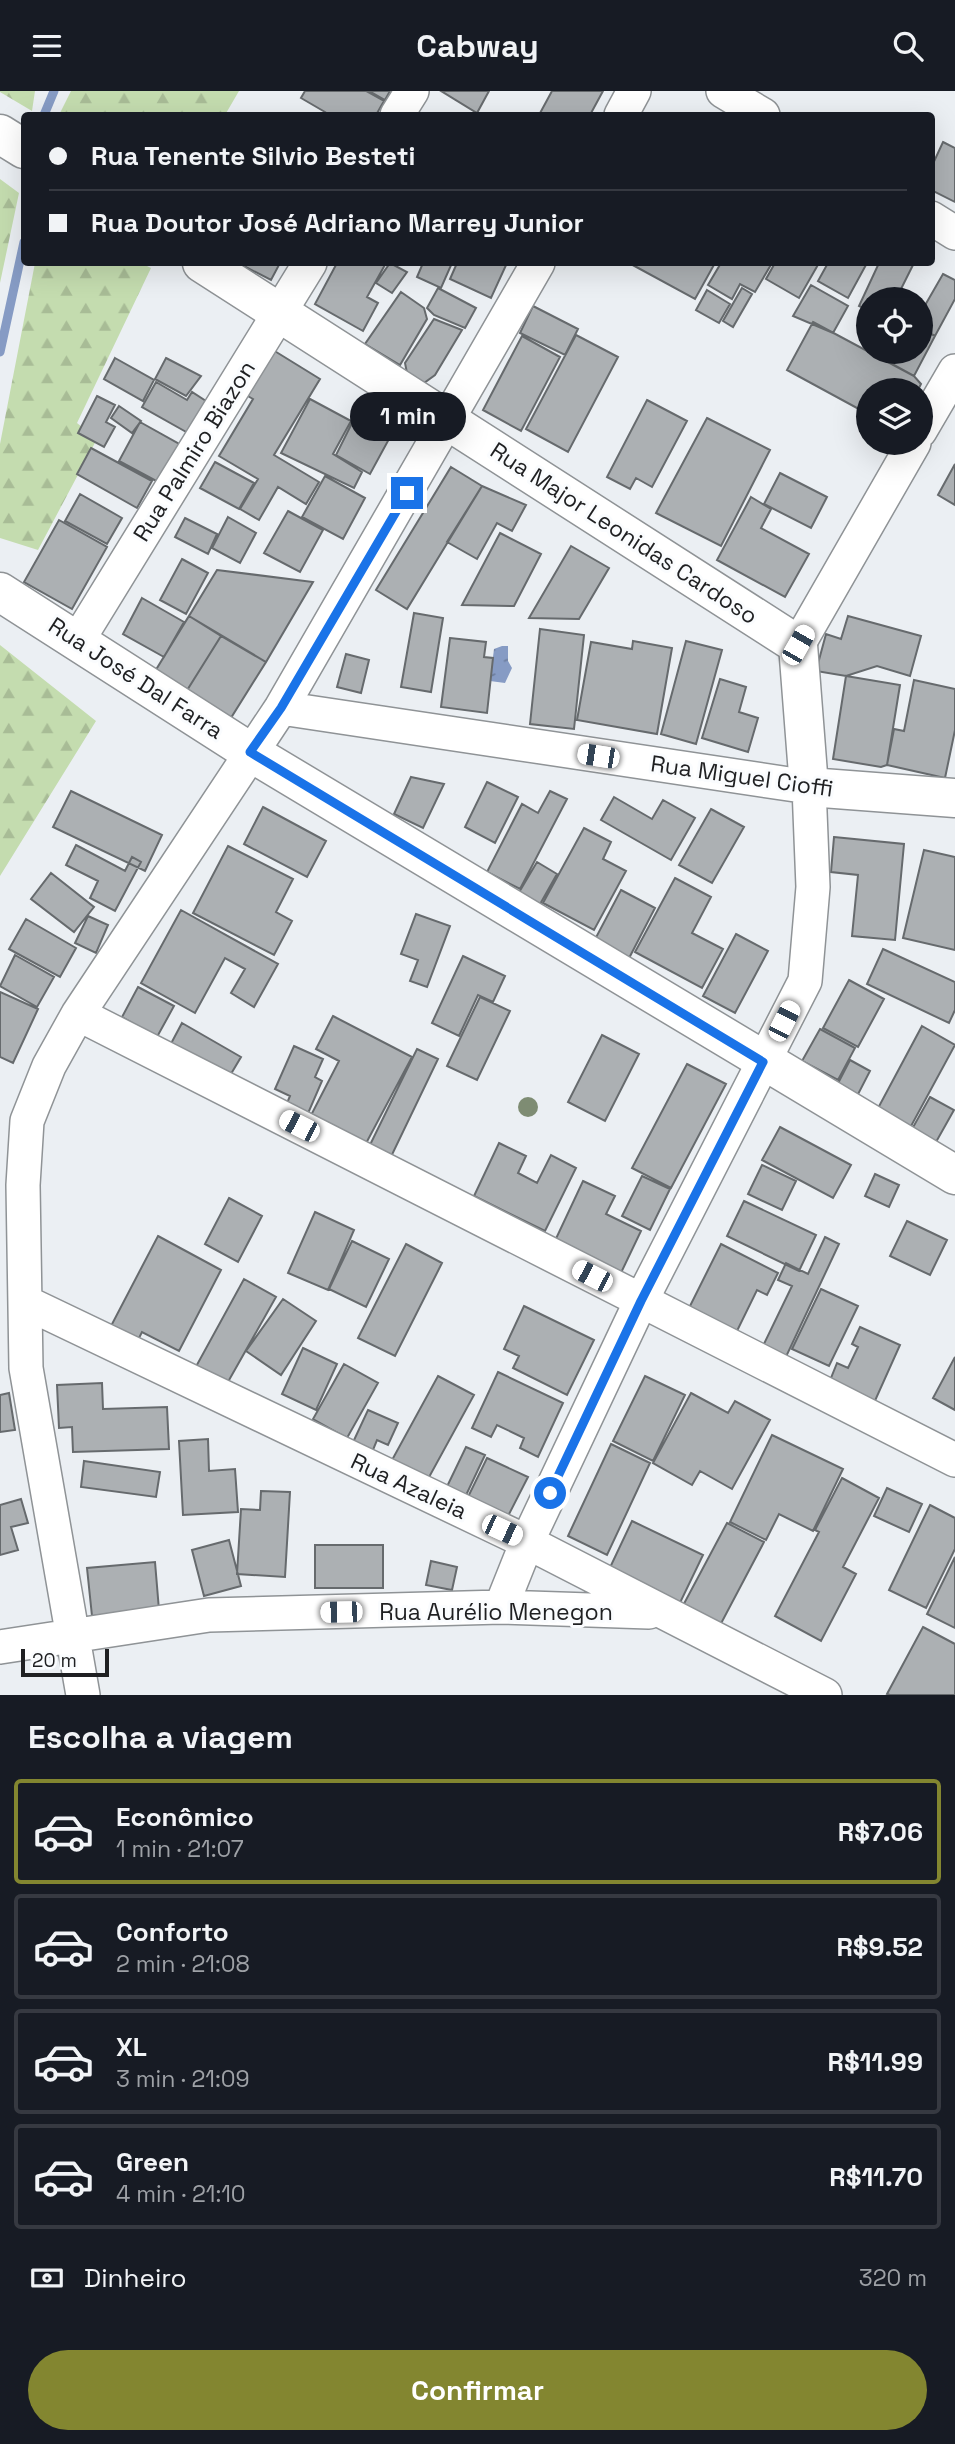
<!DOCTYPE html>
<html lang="pt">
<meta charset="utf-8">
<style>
:root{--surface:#171b24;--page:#242831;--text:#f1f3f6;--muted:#9ea1a6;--line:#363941;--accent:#838630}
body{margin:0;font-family:"Space Grotesk",sans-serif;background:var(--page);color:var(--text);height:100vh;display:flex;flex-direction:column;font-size:26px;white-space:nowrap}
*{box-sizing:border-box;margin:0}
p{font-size:23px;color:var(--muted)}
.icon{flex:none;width:38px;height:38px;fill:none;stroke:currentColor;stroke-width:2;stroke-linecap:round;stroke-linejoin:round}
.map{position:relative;height:1604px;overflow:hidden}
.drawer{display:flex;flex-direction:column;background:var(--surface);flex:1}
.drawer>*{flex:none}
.hud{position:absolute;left:21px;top:21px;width:914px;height:154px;border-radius:7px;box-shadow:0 7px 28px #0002;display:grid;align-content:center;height:154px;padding:0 28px;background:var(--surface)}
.fabs{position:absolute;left:856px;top:196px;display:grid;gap:14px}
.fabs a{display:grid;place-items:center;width:77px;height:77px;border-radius:50%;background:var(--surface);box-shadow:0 7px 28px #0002;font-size:35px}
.scale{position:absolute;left:21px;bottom:18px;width:88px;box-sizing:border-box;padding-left:7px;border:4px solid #1f2022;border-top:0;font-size:19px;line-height:24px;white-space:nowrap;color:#1f2022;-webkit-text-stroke:5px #fafcfe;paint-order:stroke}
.end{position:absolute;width:32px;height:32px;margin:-16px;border:9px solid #1a73e8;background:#fff;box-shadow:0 0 0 4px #fff}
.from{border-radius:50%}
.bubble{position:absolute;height:49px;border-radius:24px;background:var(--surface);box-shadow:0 7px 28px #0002;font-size:23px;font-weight:600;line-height:49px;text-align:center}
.car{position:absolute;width:21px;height:42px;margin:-21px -10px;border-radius:9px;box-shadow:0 0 5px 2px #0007;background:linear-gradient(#fff 24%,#345 0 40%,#fff 0 76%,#345 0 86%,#fff 0)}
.hud b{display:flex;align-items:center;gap:24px;height:66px;font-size:26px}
.hud b+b{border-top:2px solid var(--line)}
.hud i{width:18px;height:18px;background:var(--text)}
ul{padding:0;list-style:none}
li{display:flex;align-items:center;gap:21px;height:105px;margin:0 14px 10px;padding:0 14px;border:4px solid var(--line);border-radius:7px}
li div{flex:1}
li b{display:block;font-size:26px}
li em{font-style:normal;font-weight:600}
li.on{border-color:var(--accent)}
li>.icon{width:63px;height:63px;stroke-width:1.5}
h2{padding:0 28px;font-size:32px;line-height:84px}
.pay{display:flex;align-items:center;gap:18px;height:77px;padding:0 28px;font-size:26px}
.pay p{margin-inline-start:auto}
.action{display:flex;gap:14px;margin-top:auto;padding:14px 28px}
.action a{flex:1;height:80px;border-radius:42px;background:var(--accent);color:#fff;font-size:28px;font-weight:600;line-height:80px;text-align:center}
header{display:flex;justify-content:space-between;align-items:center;height:91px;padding:0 28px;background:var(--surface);font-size:32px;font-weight:600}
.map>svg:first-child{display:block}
.forest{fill:url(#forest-firs)}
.water{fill:url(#water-ripples)}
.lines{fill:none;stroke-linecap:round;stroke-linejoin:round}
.stream{stroke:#869bc4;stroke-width:9}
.building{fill:#acb0b3;stroke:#666a6d;stroke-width:2}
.minor-casing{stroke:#8f9396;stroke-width:36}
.tertiary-casing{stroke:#8f9396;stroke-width:41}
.minor{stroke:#fff;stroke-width:33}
.tertiary{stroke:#fff;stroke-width:38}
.tree{fill:#7e8c73}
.route{stroke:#1a73e8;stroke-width:9}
.labels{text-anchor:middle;stroke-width:6;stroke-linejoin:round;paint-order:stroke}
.street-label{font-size:23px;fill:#1f2022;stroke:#fafcfe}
</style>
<header><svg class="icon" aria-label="menu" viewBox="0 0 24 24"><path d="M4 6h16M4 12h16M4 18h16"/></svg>Cabway<svg class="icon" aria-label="search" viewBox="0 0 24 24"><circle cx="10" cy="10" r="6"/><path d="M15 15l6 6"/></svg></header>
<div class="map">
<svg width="955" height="1604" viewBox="0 0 955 1604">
<defs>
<pattern id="forest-firs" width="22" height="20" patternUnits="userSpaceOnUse" patternTransform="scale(1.75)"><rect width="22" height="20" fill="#c4dcaf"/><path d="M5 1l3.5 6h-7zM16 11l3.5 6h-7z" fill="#a8bc96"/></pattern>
<pattern id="water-ripples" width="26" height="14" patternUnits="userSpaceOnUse" patternTransform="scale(1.75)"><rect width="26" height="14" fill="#869bc4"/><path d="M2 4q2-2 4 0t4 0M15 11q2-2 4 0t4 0" fill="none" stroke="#6d7e9f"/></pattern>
</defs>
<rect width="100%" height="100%" fill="#ebeff3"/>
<path class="forest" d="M0,0H35L32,20L0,1Z
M71,0H239L225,24H59Z
M0,88L19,102L0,192Z
M35,172H141L151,177L77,332L97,348L38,459L0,447V353Z
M0,554L96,630L0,785Z"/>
<path class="water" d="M502,555H508V570L512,577L505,592L490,590L494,558Z"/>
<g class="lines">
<path class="stream" d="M44,24L54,0
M0,261L24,151"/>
</g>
<path class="building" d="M305,0H366L384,10L376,24H323L325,21L301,7Z
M369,0H390L385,9Z
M441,0H489L477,22Z
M552,0H603L590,24H539Z
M943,51L955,57V111L931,99V77Z
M238,172H280L271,189Z
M337,172H386L367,206L378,212L363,240L315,213Z
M390,172L407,181L392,202L376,192Z
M423,172H452L441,197L417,186Z
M457,172H507L491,207L450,188Z
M629,172H715L695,208Z
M721,172H772L755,201L740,193L732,208L708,194Z
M775,172H819L799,207L766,188Z
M828,172H867L848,207L818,190Z
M879,172H914L896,208H868V219L859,215Z
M943,183L955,189V208L935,245L920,237V223Z
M811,194L848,215L833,242L793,225Z
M438,197L476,217L465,237L434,224L427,217Z
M742,197L752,203L733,236L723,230Z
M707,199L730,213L719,232L696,219Z
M401,201L424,217L427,228L400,274L365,253Z
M533,215L578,238L565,264L520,242Z
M434,228L462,239L435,284L424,292L407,282L405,272Z
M813,231L914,285L921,293L918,299H868V323L787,279Z
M920,237L935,245L914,285L870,261H920Z
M576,244L618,266L568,361L526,338Z
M522,245L560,266L521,340L483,319Z
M273,259L320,288L274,364L319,391L306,413L278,396L259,429L240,418L258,388L219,365L253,308L246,304Z
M115,267L154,289L143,310L104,288Z
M166,267L201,285L186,305L155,288Z
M156,291L187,309L192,301L206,310L188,342L142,316Z
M97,305L115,314L106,331L115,336L104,356L78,342Z
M310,308L351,330L333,363L362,381L354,397L281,362Z
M647,309L687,330L652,396L636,387L630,398L607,386Z
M119,315L141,330L132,342L111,327Z
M359,318L395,337L370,383L336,364Z
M707,327L770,359L721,455L656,422Z
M140,331L181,354L160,392L119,370Z
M91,357L152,390L137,417L77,383Z
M215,371L254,392L239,418L200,397Z
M955,373V414L938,404Z
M451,376L482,395L407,518L376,499Z
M780,382L827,406L811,437L764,413Z
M325,385L365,407L343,448L302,426Z
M482,395L526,414L512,440L497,432L477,468L447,451Z
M80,403L122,427L107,453L65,430Z
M751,406L771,418L761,437L809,463L785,506L717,469Z
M288,420L323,439L300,481L264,462Z
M228,426L256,442L240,472L212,457Z
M185,427L217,443L208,463L175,446Z
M59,429L107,456L72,518L24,491Z
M500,442L541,463L514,515L462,514Z
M571,455L609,477L579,528L529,527Z
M182,468L208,482L186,523L160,509Z
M217,479L313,491L266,571L189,525Z
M142,507L184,531L164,566L123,543Z
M414,522L443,527L431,601L401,596Z
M189,525L221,545L186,601L154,582Z
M848,525L921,545L910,585L877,575L846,585L816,580L826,543L841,548Z
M540,538L584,544L574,638L530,633Z
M221,545L266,571L229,630L186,601Z
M450,547L486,551L484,566L493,567L487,622L441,616Z
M633,550L672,557L657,643L577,629L591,551L632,558Z
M686,550L722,559L696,653L661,643Z
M346,563L369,569L361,602L337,596Z
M846,585L900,594L887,674L881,676L833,668Z
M720,588L746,596L739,621L758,627L748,661L702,647Z
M914,589L955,598V639L945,687L887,674L894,638L904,640Z
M411,686L444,693L423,737L394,723Z
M487,691L518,706L495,752L465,736Z
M71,700L162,744L145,780L53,736Z
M550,700L567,708L520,798L487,781L522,713L538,722Z
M614,706L652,728L663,709L695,727L671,769L601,729Z
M263,716L326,750L307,786L244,753Z
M711,718L744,736L712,792L679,774Z
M584,737L611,751L603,768L626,780L594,839L543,812Z
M834,746L904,753L895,849L852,845L858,784L831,781Z
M76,754L125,780L132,766L141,771L115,820L90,807L98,790L66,774Z
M228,755L293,788L276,821L292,830L274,864L193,822Z
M924,759L955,766V859L903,847Z
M537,771L557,783L539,815L518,803Z
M51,782L94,816L74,841L31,808Z
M675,787L711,806L692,842L723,858L702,897L635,861Z
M621,799L655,817L626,873L592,854Z
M181,819L278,873L254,916L231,902L245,878L225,867L195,922L141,892Z
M416,823L450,835L427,896L410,890L418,869L401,863Z
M88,825L108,834L96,862L75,852Z
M26,828L76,857L60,886L9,858Z
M736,843L768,860L735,922L703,905Z
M883,858L955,891V919L949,932L867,893Z
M15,864L54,886L37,916L0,895Z
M463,865L505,885L493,911L478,904L459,945L432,932Z
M849,889L884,908L858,956L823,937Z
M138,896L174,915L157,946L122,926Z
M0,901L38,918L13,972L0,966Z
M480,906L510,920L477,989L447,975Z
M333,925L412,966L363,1058L306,1034L339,970L316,958Z
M182,932L241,966L225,993L167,960Z
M922,935L955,954L910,1037L877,1019Z
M820,938L855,957L838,989L802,970Z
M602,944L639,963L605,1030L568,1011Z
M294,955L323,968L315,986L322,990L303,1034L282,1024L290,1005L275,998Z
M417,958L438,968L388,1072L366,1062Z
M850,969L870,980L853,1013L833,1002Z
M687,973L726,993L671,1097L632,1077Z
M930,1006L954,1019L931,1060L907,1047Z
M780,1036L851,1074L833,1107L762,1069Z
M499,1052L526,1065L518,1082L537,1092L551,1064L576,1077L545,1140L474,1105Z
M762,1074L796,1090L782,1119L748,1103Z
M875,1083L899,1094L889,1116L865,1105Z
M642,1085L670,1098L650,1139L622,1125Z
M583,1090L615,1105L606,1123L641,1140L619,1186L553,1154Z
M229,1107L262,1125L238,1171L205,1153Z
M744,1110L816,1144L799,1180L727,1145Z
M315,1121L354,1139L328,1199L288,1182Z
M907,1130L947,1149L930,1184L890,1165Z
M158,1145L221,1179L179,1260L142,1241L138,1249L111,1235Z
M825,1146L839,1153L784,1270L761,1259L792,1195L778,1189L786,1172L808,1183Z
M352,1150L389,1168L366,1216L329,1198Z
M406,1153L442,1172L395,1265L358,1247Z
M721,1153L778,1182L767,1204L757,1199L737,1240L689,1217Z
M244,1188L276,1206L224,1298L193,1281Z
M821,1198L858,1215L829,1275L792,1258Z
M283,1208L316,1230L281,1284L246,1260Z
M524,1215L594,1249L567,1304L513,1277L519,1265L504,1258Z
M860,1236L900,1254L874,1312L829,1292L837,1272L848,1277L858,1256L852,1253Z
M303,1257L337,1273L316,1319L282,1303Z
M955,1266V1319L933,1307Z
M344,1273L378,1292L347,1347L313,1328Z
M498,1281L563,1312L538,1366L520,1357L524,1347L497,1334L491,1346L472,1337Z
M438,1285L474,1304L422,1399L386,1380Z
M645,1285L685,1304L653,1370L613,1350Z
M102,1292L103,1318L167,1316L169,1358L73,1361L72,1336L59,1337L57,1294Z
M9,1302L15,1339L0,1341V1304Z
M691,1302L728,1322L735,1310L770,1329L732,1398L700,1380L692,1394L653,1372Z
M368,1319L398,1332L388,1354L377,1349L368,1371L348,1362Z
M772,1344L843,1378L813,1440L779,1423L766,1449L730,1431Z
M208,1348L209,1380L235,1378L238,1421L183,1424L179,1350Z
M611,1353L650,1372L607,1464L568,1445Z
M466,1356L485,1364L460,1417L441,1408Z
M487,1367L528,1386L506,1429L466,1410Z
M84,1370L160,1381L156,1406L81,1396Z
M842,1387L879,1407L843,1476L856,1483L821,1550L775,1525L819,1441L815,1439Z
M887,1397L922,1413L909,1441L874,1425Z
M261,1400L290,1401L285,1486L237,1483L241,1418L260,1419Z
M21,1408L28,1432L11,1436L18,1459L0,1464V1414Z
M930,1414L955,1427V1458L926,1517L889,1499Z
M632,1430L703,1464L677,1518L606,1485Z
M727,1432L764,1451L716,1542L679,1522Z
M229,1449L241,1495L204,1505L192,1459Z
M315,1454H383V1497H315Z
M955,1466V1537L927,1523Z
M431,1470L457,1476L452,1499L426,1494Z
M155,1471L159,1519L92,1525L87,1477Z
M923,1536L955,1553V1604H890L887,1603Z"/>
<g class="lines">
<defs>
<path id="minor" d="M723,0L763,24
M397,24L412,0
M621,24L634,0
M931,127L955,142
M920,340L955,280
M78,549L310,172
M798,554L914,352
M281,617L809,696L813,796L805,890L641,1210L527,1451L501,1516
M78,923L955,1369
M27,1212L527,1451L825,1604
M0,1556L209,1524L501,1516L649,1521
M83,1604L26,1277L23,1094L27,1030L49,975L78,923L281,617L538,172"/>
<path id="tertiary" d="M0,43L24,58
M202,172L798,554L809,696L955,707
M0,501L250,661L955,1084"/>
</defs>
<use href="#minor" class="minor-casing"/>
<use href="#tertiary" class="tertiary-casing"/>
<use href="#minor" class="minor"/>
<use href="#tertiary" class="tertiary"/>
</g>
<circle class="tree" cx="528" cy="1016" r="10"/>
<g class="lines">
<path class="route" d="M407,402L281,617L250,661L763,971L641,1210L550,1402"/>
</g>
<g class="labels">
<g class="street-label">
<text transform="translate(194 360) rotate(-58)" y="8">Rua Palmiro Biazon</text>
<text transform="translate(624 442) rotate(33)" y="8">Rua Major Leonidas Cardoso</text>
<text transform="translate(136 587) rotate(33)" y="8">Rua José Dal Farra</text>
<text transform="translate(742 685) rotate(8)" y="8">Rua Miguel Cioffi</text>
<text transform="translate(409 1395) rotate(25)" y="8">Rua Azaleia</text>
<text x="496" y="1529">Rua Aurélio Menegon</text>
</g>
</g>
</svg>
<div class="fabs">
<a><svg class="icon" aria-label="locate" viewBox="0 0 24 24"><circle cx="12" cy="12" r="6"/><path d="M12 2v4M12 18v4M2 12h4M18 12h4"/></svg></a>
<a><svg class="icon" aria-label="layers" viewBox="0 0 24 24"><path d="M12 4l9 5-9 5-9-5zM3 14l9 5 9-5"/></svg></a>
</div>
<div class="scale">20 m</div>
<i class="end from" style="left:550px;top:1402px"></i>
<i class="end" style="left:407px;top:402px"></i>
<div class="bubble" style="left:350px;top:301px;width:116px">1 min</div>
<i class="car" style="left:798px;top:554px;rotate:30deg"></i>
<i class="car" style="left:598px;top:665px;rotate:279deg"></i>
<i class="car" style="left:784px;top:930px;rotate:27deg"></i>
<i class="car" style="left:299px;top:1035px;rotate:297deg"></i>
<i class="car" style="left:592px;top:1185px;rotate:297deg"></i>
<i class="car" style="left:502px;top:1439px;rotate:115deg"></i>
<i class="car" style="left:341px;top:1521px;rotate:269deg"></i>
<div class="hud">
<b><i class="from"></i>Rua Tenente Silvio Besteti</b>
<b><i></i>Rua Doutor José Adriano Marrey Junior</b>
</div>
</div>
<section class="drawer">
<h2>Escolha a viagem</h2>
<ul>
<li class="on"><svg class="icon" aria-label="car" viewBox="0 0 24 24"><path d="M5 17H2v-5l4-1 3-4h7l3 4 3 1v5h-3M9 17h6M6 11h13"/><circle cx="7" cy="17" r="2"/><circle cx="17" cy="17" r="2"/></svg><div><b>Econômico</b><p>1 min · 21:07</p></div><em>R$7.06</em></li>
<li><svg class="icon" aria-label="car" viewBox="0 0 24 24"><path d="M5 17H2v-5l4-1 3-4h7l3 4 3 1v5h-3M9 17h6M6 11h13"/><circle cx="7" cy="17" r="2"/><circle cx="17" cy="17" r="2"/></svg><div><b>Conforto</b><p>2 min · 21:08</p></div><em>R$9.52</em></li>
<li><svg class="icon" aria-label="car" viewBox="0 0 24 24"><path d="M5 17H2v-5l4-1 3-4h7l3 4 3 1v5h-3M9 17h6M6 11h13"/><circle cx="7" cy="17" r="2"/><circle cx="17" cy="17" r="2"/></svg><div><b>XL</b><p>3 min · 21:09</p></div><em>R$11.99</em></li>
<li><svg class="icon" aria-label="car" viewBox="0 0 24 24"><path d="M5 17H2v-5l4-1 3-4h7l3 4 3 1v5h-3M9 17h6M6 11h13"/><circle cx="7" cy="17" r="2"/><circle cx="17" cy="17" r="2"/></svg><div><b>Green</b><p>4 min · 21:10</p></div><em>R$11.70</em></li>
</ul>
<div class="pay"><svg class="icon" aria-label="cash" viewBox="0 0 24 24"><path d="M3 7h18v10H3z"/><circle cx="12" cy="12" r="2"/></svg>Dinheiro<p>320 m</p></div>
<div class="action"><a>Confirmar</a></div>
</section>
